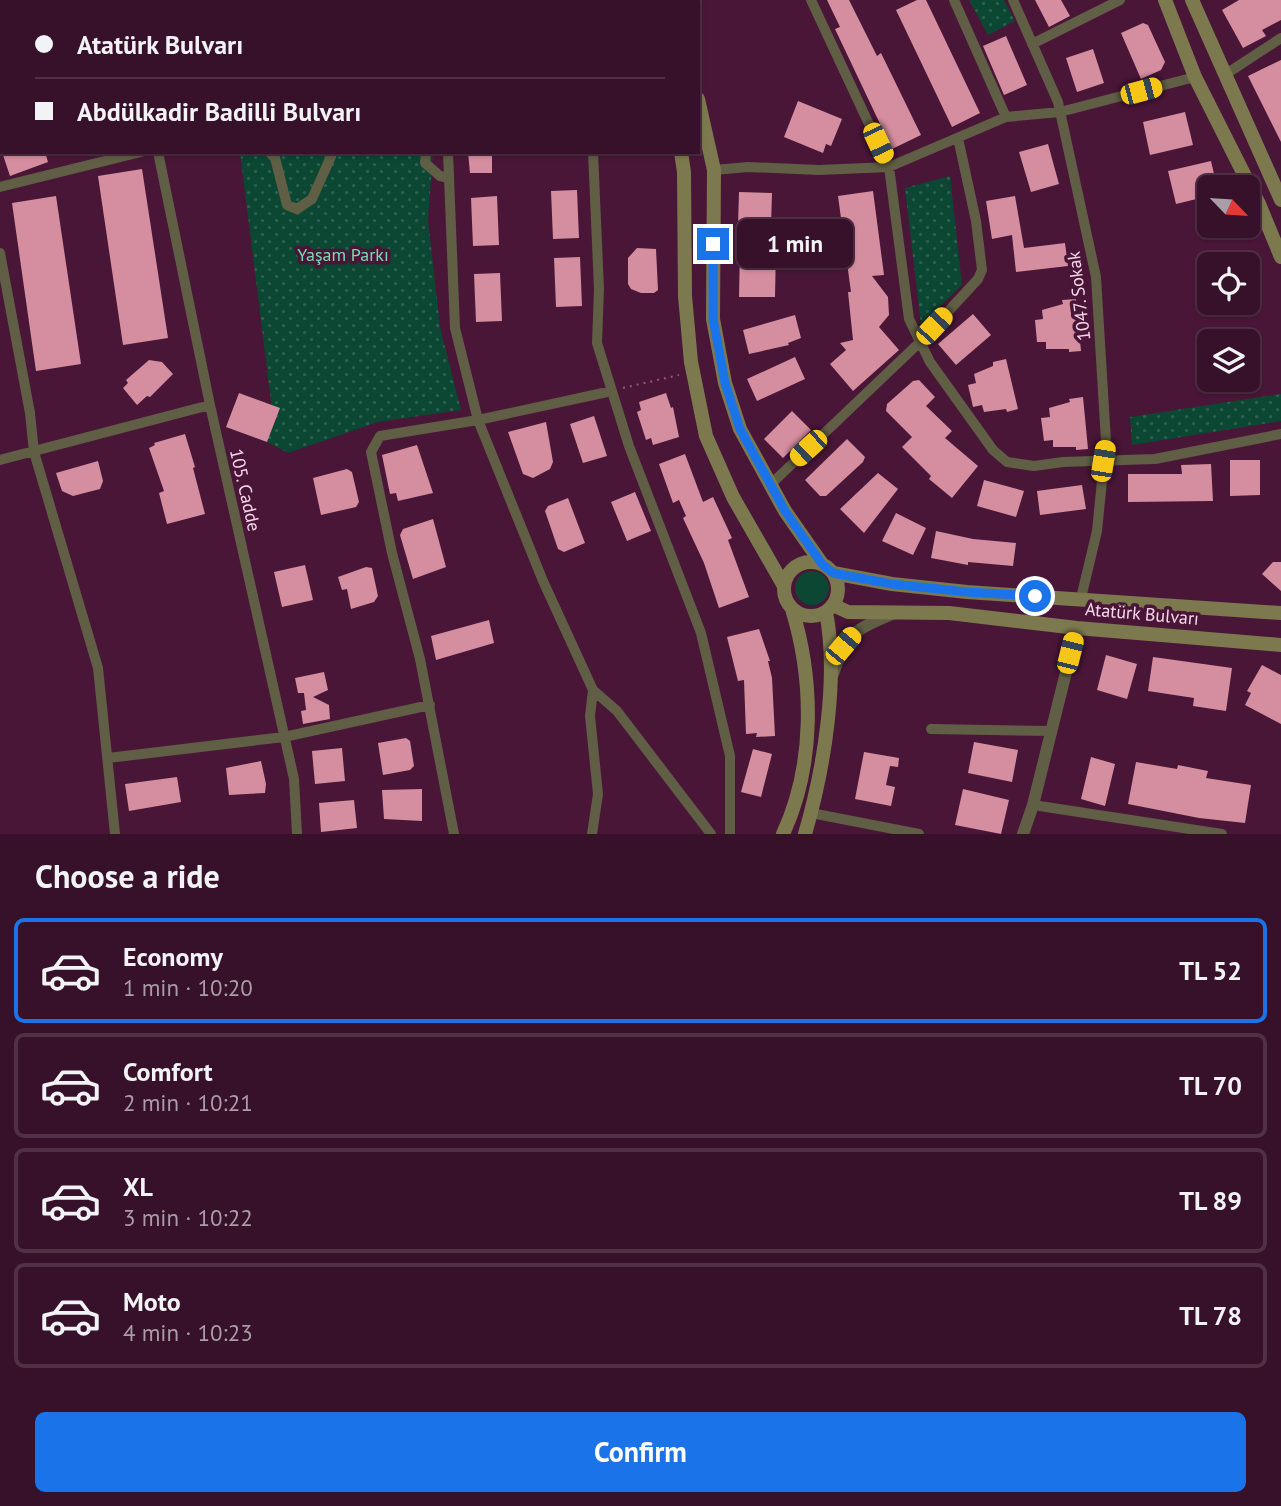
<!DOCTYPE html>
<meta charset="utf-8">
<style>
:root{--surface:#371029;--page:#3e1931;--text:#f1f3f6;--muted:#aa9da8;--line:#513046;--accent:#1a73e8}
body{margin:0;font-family:"PT Sans",sans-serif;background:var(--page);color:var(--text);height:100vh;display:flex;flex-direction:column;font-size:26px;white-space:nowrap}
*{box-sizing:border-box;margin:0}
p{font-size:23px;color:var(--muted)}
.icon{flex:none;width:38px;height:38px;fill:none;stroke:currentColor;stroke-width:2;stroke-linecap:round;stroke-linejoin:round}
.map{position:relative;height:834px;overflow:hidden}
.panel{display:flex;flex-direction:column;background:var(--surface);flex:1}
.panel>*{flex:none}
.banner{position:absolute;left:0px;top:0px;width:700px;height:154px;box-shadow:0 2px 5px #0004,0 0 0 2px var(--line);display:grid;align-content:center;height:154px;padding:0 35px;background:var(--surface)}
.needle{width:46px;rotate:115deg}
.tools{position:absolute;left:1197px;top:175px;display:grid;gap:14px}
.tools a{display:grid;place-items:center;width:63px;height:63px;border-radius:10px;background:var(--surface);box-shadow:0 2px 5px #0004,0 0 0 2px var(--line);font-size:35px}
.end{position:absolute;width:32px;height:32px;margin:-16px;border:9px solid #1a73e8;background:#fff;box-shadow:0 0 0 4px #fff}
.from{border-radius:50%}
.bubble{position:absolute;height:49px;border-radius:10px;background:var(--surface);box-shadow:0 2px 5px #0004,0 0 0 2px var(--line);font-size:23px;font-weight:800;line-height:49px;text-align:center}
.car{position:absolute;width:21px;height:42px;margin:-21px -10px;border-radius:9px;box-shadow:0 0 5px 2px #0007;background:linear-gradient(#f5c518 24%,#345 0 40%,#f5c518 0 76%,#345 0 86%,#f5c518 0)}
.banner b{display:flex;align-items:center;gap:24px;height:66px;font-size:26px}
.banner b+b{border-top:2px solid var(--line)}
.banner i{width:18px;height:18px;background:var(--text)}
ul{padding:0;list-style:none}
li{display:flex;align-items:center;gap:21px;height:105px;margin:0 14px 10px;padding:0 21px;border:4px solid var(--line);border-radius:10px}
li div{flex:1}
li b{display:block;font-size:26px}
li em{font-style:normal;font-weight:800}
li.current{border-color:var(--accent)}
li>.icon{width:63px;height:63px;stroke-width:1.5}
h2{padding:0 35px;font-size:32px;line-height:84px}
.action{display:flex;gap:14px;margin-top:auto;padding:14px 35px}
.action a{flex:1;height:80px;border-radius:10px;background:var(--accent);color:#fff;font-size:28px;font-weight:800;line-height:80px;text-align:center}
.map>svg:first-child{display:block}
.grass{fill:#0b4732}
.park{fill:url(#park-dots)}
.building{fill:#d58e9f}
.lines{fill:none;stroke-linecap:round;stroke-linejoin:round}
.path{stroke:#8a5d79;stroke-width:2;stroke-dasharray:2 5;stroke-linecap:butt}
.minor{stroke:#605e44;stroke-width:10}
.tertiary{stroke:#605e44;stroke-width:12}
.secondary{stroke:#7d794f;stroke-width:14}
.route{stroke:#1a73e8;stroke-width:9}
.labels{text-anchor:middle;stroke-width:7;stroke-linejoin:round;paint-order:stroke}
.park-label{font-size:18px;fill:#75deb1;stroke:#491637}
.street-label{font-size:18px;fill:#fad8eb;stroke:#491637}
</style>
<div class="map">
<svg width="1281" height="834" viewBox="0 0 1281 834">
<defs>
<pattern id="park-dots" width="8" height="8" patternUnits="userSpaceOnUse" patternTransform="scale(1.75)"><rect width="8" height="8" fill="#0b4732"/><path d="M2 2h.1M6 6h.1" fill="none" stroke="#2f6150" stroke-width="1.8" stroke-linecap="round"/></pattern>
</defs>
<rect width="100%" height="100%" fill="#491637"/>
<path class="grass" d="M795 588a17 17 0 1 1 34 0a17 17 0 1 1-34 0Z"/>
<path class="park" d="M216,0H620L621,2H217Z
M969,0H1004L1015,21L988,35Z
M240,152H433L428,220L440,327L461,410L378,422L288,453L267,442L271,401Z
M950,176L962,285L921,325L905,188Z
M1281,394V421L1132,445L1130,417Z"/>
<path class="building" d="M827,0H849L877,56L881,53L921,135L892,149L835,29L840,27Z
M917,0H926L980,113L952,127L896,10Z
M1035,0H1061L1070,16L1049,27Z
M1239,0H1281V20L1262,30L1266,36L1243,48L1222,10Z
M1143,23L1148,25L1165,62L1161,70L1141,79L1121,33Z
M1006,36L1027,85L1004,95L983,46Z
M1093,49L1104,83L1077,92L1066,58Z
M1281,60V142L1248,76Z
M798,101L842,119L831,146L826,144L823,153L784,137Z
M1185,112L1193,145L1150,155L1143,122Z
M1048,144L1059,184L1031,192L1019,152Z
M2,152H45L48,162L10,176Z
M468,152H492V173H470Z
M1211,161L1217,187H1209V196L1176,204L1168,171Z
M142,169L168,338L123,345L98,176Z
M577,190L579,238L553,239L551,191Z
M873,191L884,275L872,276L888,297L889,315L879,327L899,350L853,391L830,364L846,350L840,343L853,340L848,292H851L838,196Z
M739,192L772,193L771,226L738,225Z
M56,196L81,364L36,371L12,203Z
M497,196L499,245L473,246L471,198Z
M1015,196L1024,248L1065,243L1068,266L1016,272L1012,235L992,239L986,201Z
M740,247L776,248L775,297H739Z
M637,248L656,249L658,290L654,293H641L631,289L628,284V258Z
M580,257L582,306L556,307L554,258Z
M500,273L502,321L476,322L474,274Z
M1076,299L1081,351L1069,352V349H1046V342H1037L1035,320L1043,319L1042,310L1063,304L1062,300Z
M973,314L991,335L956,365L938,344Z
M795,315L801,338L788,343L789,345L749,354L743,330Z
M795,357L805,379L757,401L747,379Z
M1006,359L1018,409L1007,412L1006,409L984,412L982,405L973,407L968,385L976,383L974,374L993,366V362Z
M149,360L162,362L173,374L150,397L147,396L137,405L123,388L128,383L126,380Z
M919,380L935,397L926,406L952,431L945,438L978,466L952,498L929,479L931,476L902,447L912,437L886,411L887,404L913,381Z
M239,393L280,408L267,442L226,427Z
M666,393L671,408L673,407L679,437L653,445L651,438L646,440L637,412L641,410L639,402Z
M1083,397L1088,449L1076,450V447H1053V440L1044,441L1041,418L1050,417L1049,408L1070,402L1069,399Z
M792,411L811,430L783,458L764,439Z
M594,416L607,456L583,463L570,424Z
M546,422L553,462L550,469L533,478L523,474L508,432Z
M185,434L195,467L193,468L205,514L167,524L159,493L164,491L149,448L155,445L154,443Z
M847,439L865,457L863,462L826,496H820L805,480Z
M417,445L433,493L398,501L396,493L390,494L382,455Z
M685,454L703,502L713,497L732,538L728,540L749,597L719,608L704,563L683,518L686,516L679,500L673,503L659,464Z
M1230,460H1260V495L1230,496Z
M98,461L103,481L100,489L73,496L62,491L56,473Z
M1211,464L1213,501L1128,502V474H1182L1181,465Z
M347,469L352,472L359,502L356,507L321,515L313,478Z
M878,473L898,489L864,533L840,509Z
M984,480L1024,491L1016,517L977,506Z
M1082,485L1086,509L1040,515L1037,491Z
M635,492L651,531L627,541L611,502Z
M568,498L585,543L564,552L558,549L545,511L548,506Z
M896,513L926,528L913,555L882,541Z
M433,519L446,567L413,579L400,535L403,529Z
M936,531L973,539L1016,543L1013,566L968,562V565L931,558Z
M1273,562H1281V591L1262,574Z
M305,565L313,600L282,607L274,572Z
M366,567L372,568L378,596L374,602L351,609L347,589L342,590L338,577Z
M489,620L494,643L436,660L431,636Z
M759,629L770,661H768L772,678L775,736L756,737L757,733L746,734L744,680L738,681L727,637Z
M1106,655L1137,664L1127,699L1097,690Z
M1153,657L1232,668L1226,711L1193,706L1194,698L1148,691Z
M1262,665L1281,675V724L1245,705L1251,693L1247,691Z
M324,672L328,690L313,697L329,705L330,719L303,724L301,711L306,710L304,693H298L295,678Z
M406,738L410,741L414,766L410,770L383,775L378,743Z
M974,742L1018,750L1012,782L968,773Z
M342,748L345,781L315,784L312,751Z
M753,749L772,754L761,797L741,792Z
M864,752L899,758L898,767L890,766L886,785L895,787L891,806L855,799Z
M1091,757L1115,764L1105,806L1081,799Z
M261,761L266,784L265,793L229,795L226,768Z
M1136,762L1177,769L1178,765L1208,771L1206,778L1251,785L1245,823L1199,818L1128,804Z
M177,777L181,802L129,811L125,784Z
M422,789V821L384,819L382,790Z
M963,789L1009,800L1001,834L955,825Z
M354,800L357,828L321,832L319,803Z"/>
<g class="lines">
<path class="path" d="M623,388L679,375"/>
<path class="minor" d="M132,0V2
M811,0L889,167L909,319L930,362L993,450L1007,462L1034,466L1063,462L1155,459L1281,434
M954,0L1006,117
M1013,0L1058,102L1096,277L1106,441L1097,531L1081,598
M1032,44L1120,0
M1226,74L1281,38
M158,152L210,405L294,779L297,834
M269,152L275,158L287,205L297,209L312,199L333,152
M426,152L425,163L440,176L449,178
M448,152L455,328L478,420L543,581L593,690L617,711L711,834
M593,152L599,289L597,343L629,446L701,633L730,756V834
M714,170L748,167L819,170L889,167L1006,117L1060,112L1195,77
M0,187L141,152
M0,253L30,413L34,452L98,668L115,834
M0,460L210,405
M771,484L920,342L978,279L982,270L976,221L958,138
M931,729L1051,731
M108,758L284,737L430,705
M1033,805L1222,834
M811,813L919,834
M454,834L420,659L392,553L371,452L380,436L478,420L612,391
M592,834L598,794L590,716L593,690"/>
<path class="tertiary" d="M833,674C847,633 853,631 892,614
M1023,834L1033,805L1077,628"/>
<path class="secondary" d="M646,0L647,2
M675,0L676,2
M1165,0L1195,77L1259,204L1281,257
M1192,0L1281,200
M698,99L714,170L713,319L725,383L740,429L785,511L822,564
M681,152L684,172L685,296L691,362L706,436L733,497L784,586
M784 589a27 27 0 1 1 54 0a27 27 0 1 1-54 0Z
M833,573L892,584L967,592L1281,613
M833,605L848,612L949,613L1077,628L1281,645
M783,834C815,765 814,681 792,609
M805,834C824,769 839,678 826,612"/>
</g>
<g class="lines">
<path class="route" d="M713,244V319L725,383L740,429L785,511L822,564L833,573L892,584L967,592L1035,596"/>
</g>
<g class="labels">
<g class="park-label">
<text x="343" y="261">Yaşam Parkı</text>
</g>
<g class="street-label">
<text transform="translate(1079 296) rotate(-97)" y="6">1047. Sokak</text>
<text transform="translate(245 490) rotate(77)" y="6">105. Cadde</text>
<text transform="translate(1142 614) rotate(5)" y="6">Atatürk Bulvarı</text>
</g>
</g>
</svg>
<div class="tools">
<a><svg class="needle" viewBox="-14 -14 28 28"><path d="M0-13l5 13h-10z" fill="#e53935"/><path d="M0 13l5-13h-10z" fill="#aa9da8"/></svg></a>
<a><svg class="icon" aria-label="locate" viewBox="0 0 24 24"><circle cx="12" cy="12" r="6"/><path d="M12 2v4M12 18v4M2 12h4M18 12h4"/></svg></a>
<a><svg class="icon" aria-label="layers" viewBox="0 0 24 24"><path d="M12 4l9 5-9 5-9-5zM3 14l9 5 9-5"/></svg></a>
</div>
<i class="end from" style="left:1035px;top:596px"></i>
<i class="end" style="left:713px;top:244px"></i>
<div class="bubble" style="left:737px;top:219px;width:116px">1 min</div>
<i class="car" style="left:1141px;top:91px;rotate:75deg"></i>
<i class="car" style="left:878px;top:143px;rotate:155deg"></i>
<i class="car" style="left:934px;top:326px;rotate:43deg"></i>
<i class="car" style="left:808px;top:448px;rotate:227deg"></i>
<i class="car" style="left:1103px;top:461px;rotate:9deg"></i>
<i class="car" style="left:843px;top:646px;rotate:40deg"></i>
<i class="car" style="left:1070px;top:653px;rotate:14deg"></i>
<div class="banner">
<b><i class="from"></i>Atatürk Bulvarı</b>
<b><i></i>Abdülkadir Badilli Bulvarı</b>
</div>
</div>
<section class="panel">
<h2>Choose a ride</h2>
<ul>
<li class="current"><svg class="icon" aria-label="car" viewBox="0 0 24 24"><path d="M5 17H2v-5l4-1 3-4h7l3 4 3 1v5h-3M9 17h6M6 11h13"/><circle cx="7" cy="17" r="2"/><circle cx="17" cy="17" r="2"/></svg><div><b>Economy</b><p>1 min · 10:20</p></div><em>TL 52</em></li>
<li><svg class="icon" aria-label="car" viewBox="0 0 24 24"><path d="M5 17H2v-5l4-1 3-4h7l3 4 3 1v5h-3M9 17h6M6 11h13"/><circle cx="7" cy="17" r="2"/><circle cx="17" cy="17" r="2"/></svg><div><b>Comfort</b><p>2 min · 10:21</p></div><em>TL 70</em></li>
<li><svg class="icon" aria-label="car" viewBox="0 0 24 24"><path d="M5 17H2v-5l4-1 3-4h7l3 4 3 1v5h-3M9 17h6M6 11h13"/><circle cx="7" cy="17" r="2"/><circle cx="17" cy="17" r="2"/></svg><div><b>XL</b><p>3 min · 10:22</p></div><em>TL 89</em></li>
<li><svg class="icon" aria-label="car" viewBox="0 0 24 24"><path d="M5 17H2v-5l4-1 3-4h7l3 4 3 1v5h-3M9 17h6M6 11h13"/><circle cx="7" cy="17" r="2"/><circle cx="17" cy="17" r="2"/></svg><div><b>Moto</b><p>4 min · 10:23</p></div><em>TL 78</em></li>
</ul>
<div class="action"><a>Confirm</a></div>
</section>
